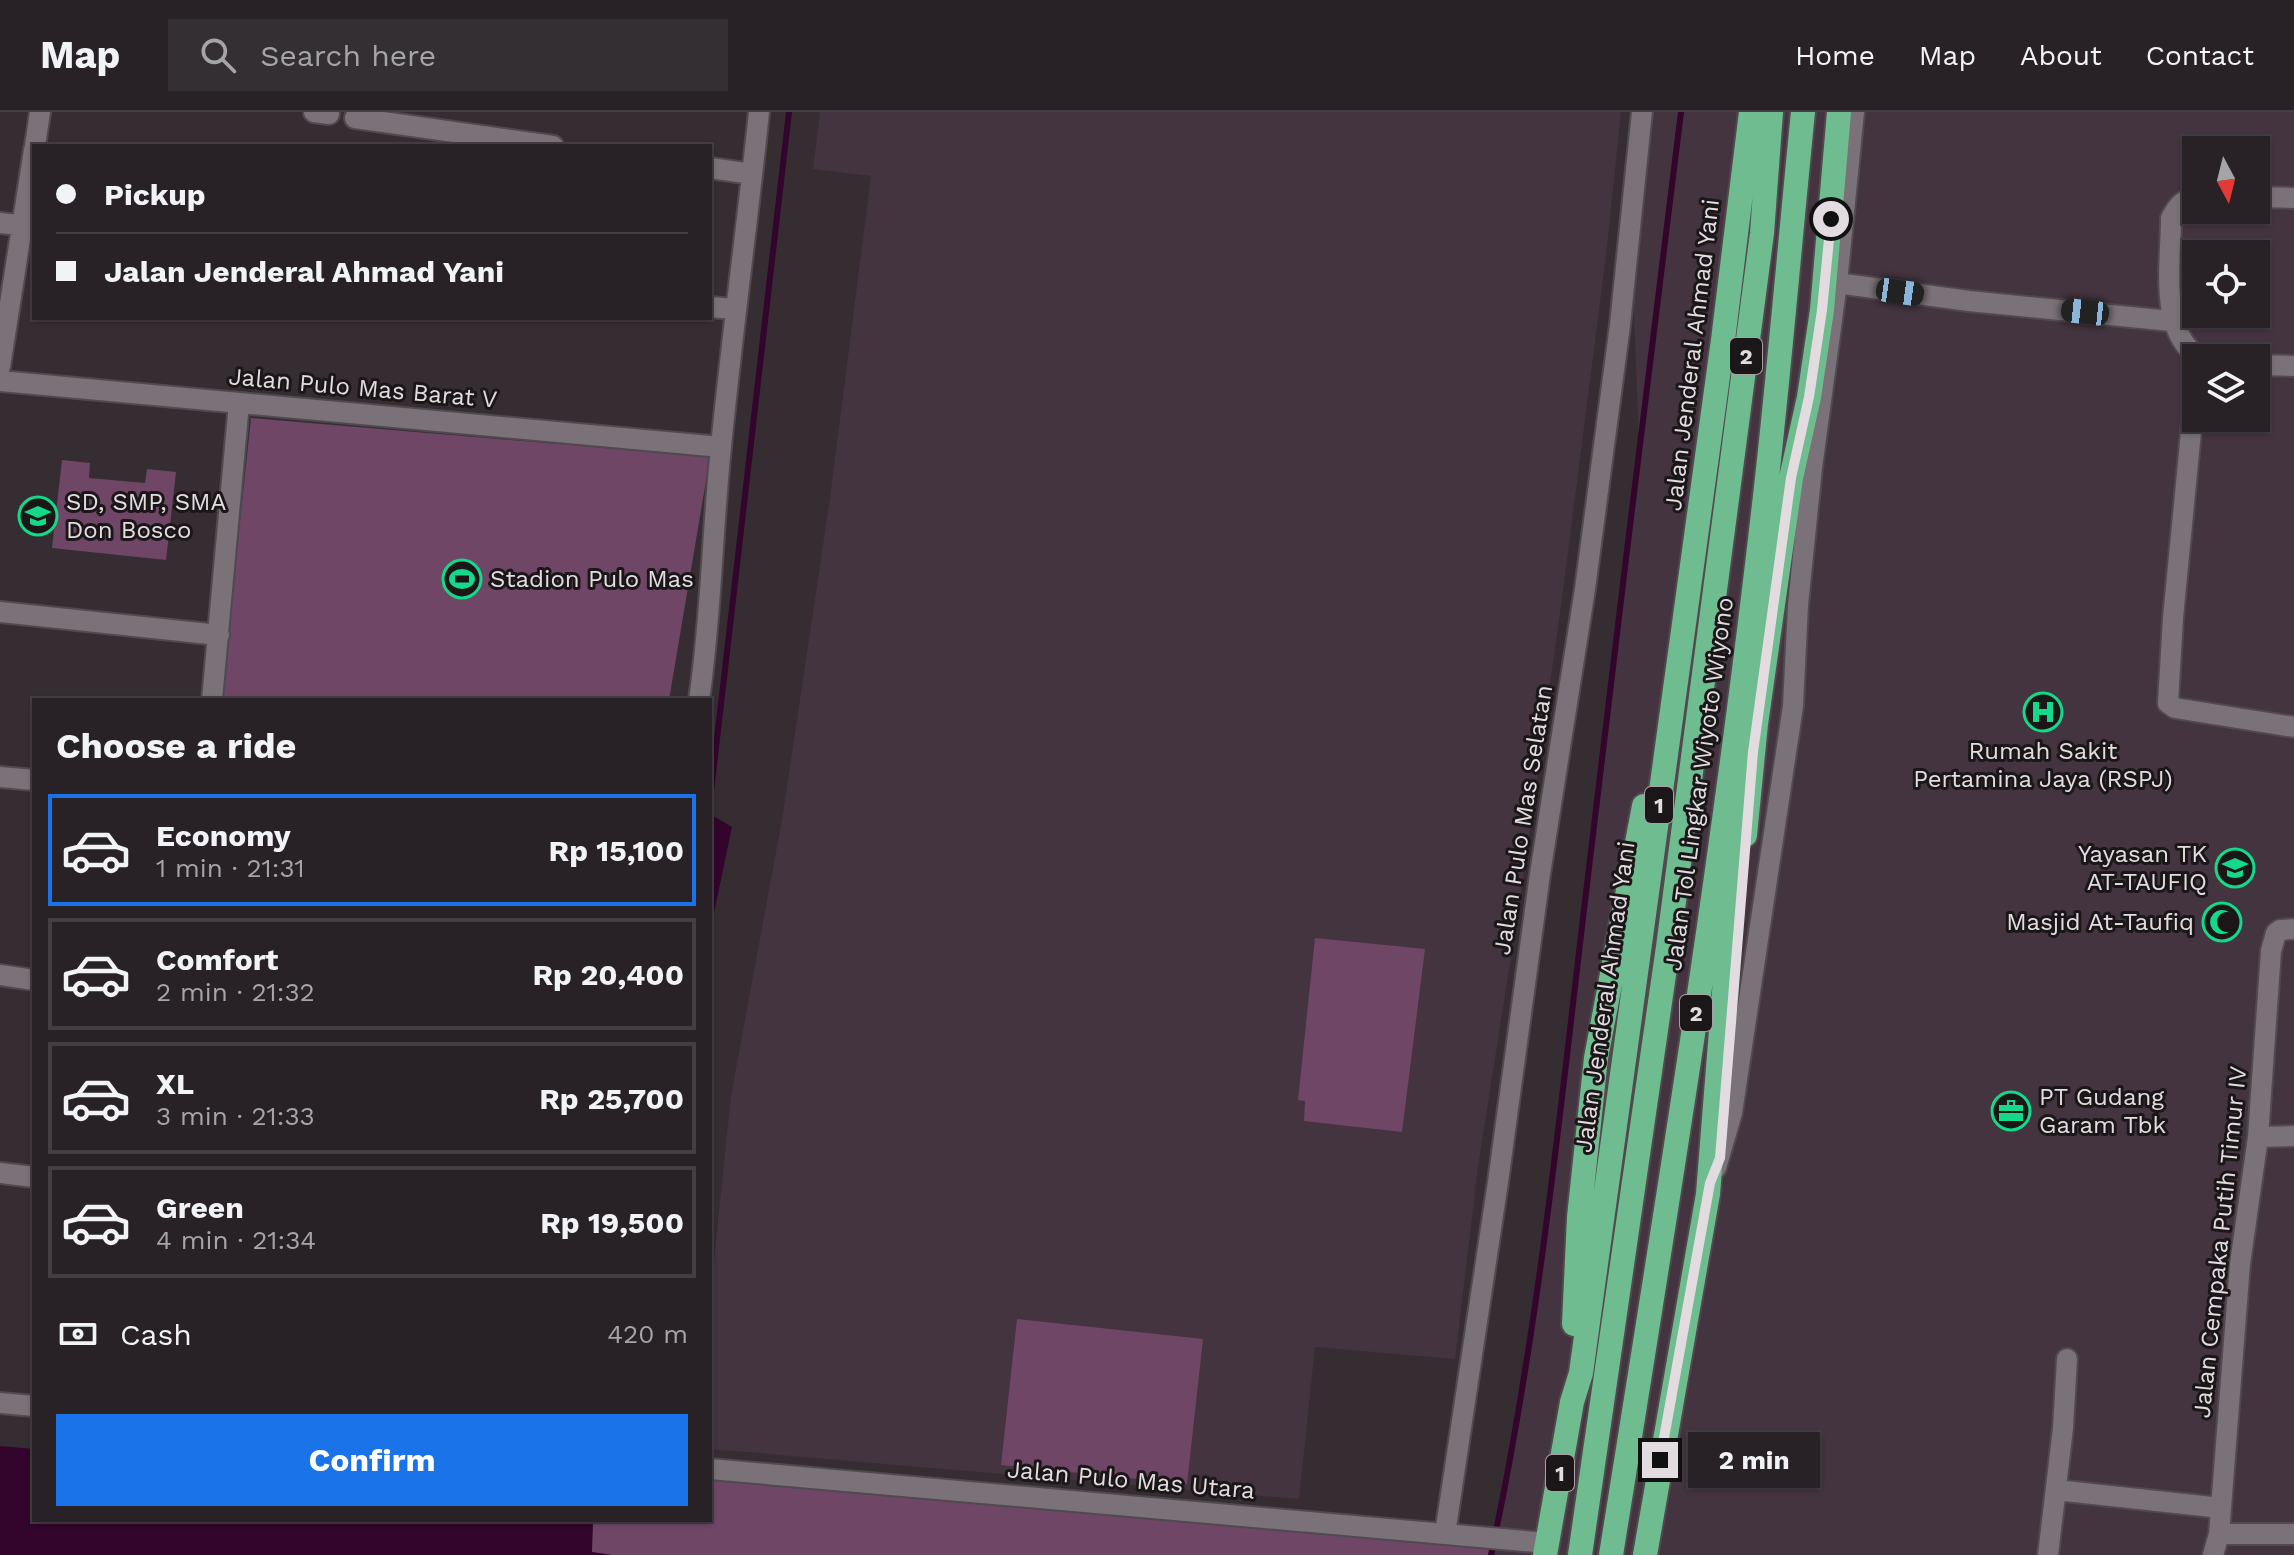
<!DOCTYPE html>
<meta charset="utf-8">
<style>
:root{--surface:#282226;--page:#342f32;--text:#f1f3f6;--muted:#a5a4a7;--line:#443f43;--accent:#1a73e8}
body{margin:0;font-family:"Work Sans",sans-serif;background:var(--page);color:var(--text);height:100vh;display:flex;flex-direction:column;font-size:30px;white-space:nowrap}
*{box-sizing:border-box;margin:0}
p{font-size:26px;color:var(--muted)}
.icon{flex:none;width:44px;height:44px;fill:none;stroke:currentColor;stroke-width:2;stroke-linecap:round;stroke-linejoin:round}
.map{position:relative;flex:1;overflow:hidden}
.sheet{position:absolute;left:32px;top:586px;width:680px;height:824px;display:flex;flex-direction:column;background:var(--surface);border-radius:0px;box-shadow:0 2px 6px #0004,0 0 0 2px var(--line)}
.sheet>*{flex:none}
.top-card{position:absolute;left:32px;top:32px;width:680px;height:176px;border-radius:0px;box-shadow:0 2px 6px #0004,0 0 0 2px var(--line);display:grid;align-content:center;height:176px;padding:0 24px;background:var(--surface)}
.needle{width:52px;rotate:173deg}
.tools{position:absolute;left:2182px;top:24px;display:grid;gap:16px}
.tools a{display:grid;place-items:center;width:88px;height:88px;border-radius:0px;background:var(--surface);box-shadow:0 2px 6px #0004,0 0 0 2px var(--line);font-size:40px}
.end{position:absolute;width:36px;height:36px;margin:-18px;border:10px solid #e2dce0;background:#111;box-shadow:0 0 0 4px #111}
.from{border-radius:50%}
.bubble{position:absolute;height:56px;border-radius:0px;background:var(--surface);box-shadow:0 2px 6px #0004,0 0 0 2px var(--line);font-size:26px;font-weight:700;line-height:56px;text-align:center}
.car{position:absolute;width:24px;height:48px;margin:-24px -12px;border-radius:10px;box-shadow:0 0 6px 2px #0007;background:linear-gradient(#222 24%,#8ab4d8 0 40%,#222 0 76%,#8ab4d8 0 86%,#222 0)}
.top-card b{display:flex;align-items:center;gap:28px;height:76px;font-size:30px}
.top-card b+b{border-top:2px solid var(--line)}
.top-card i{width:20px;height:20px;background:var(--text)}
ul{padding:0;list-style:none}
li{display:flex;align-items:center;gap:24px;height:112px;margin:0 16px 12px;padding:0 8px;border:4px solid var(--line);border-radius:0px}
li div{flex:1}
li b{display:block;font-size:30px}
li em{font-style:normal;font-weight:700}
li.active{border-color:var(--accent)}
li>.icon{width:72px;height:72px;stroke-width:1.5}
h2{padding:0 24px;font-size:36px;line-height:96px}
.pay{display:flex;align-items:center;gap:20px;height:88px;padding:0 24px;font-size:30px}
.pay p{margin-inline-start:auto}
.cta{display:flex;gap:16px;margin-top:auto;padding:16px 24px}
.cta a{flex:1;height:92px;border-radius:0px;background:var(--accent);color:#fff;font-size:32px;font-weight:700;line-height:92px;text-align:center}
header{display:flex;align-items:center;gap:48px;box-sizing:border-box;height:112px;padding:0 40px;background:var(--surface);border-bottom:2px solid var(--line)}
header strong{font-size:38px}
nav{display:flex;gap:44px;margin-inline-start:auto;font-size:28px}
.search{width:560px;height:72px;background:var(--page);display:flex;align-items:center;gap:20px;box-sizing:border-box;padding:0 28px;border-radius:0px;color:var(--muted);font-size:30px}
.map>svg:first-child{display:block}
.built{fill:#43343f;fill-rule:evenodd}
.green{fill:#704666}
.water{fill:#33042c}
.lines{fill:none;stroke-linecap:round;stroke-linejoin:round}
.stream{stroke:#33042c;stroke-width:6}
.street-casing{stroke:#50494e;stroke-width:24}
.secondary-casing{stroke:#50494e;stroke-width:24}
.highway-casing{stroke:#50494e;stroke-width:28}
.street{stroke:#7b7178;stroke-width:20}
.secondary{stroke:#7b7178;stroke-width:20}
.highway{stroke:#70bc91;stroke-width:24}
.route{stroke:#e2dce0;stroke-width:10}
.labels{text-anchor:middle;stroke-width:6;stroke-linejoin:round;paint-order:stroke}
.shield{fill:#1b1719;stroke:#a6a1a4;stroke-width:2}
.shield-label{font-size:22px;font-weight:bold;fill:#e2dce0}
.street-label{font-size:24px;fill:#e2dce0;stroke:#1b1719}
.poi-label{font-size:24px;fill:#e2dce0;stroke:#1b1719;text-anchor:start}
</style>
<header>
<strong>Map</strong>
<div class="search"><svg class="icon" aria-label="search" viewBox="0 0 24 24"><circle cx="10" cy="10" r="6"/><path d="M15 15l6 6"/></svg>Search here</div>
<nav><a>Home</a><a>Map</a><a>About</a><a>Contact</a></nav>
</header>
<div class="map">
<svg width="2294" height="1443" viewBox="0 0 2294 1443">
<rect width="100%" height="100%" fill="#362d33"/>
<path class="built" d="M820,0H1621L1606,144L1563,479L1520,787L1478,1055L1455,1247L1315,1235L1299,1387L710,1337V1187L731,984L783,702L830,386L871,64L813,57Z
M1643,0H2294V1443H1491L1502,1391L1546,1121L1639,329L1631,127ZM2196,38H2256V98H2196ZM2196,142H2256V202H2196ZM2196,246H2256V306H2196Z"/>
<path class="green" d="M251,306L710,345L669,588H221Z
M62,348L90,351L89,366L145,371L147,357L176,360L166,448L52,436Z
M1315,826L1425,837L1402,1020L1304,1009L1305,989L1298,988Z
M1017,1207L1203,1227L1187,1372L1001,1353Z
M710,1363L1494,1427L1491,1443H612L591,1440L593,1408H710Z"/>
<path class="water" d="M710,702L732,715L710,820Z
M0,1334L34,1337V1408H593L592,1440L612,1443H0Z"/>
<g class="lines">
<path class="stream" d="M710,688L789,0
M1491,1443C1536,1233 1558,1019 1583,806C1615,537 1647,269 1681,0"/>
<defs>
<path id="street" d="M314,0L329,2
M355,6L553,34
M35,34L40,0
M710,56L752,62
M2196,85C2183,87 2177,95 2171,106C2171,150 2158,220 2200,246
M2256,85L2294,86
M0,111L34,115
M1837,171L1969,189L2171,209
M710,195L734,197
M2256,253L2294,254
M0,255L34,38
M2196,268L2173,506L2168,591L2175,596L2294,615
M0,269L721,335
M0,500L219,523
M212,588L239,291
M699,588C711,507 712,426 720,345C731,230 747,115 759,0
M0,665L34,668
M0,863L34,868
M2258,1025L2294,1024
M0,1061L34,1065
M2056,1378L2221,1396
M1445,1422L1498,1070L1540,762L1585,477L1620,213L1642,0
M2219,1422H2294
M2048,1443L2063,1316L2067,1247
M2213,1443L2219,1422L2240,1152L2258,1025L2271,839L2276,821L2280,818L2294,817"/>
<path id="secondary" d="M1716,1056L1732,1001L1793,594L1798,493L1812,356L1837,171L1854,0
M0,1291L34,1294
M710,1357L1547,1431"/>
<path id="highway" d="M1745,723L1756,612L1791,366L1809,285L1822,198L1839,0
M1574,1212L1579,1105L1596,946L1644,694
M1545,1443L1572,1290L1581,1261L1723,228L1751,0
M1580,1443L1668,835L1762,121L1771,0
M1611,1443C1669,1082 1728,720 1768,357C1781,238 1791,119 1803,0
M1645,1443L1708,1082L1738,704"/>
</defs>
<use href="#street" class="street-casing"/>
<use href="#secondary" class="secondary-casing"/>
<use href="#highway" class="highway-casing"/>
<use href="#street" class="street"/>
<use href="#secondary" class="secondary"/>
<use href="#highway" class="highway"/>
</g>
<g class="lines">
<path class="route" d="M1660,1348L1710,1071L1720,1046L1753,640L1791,366L1809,285L1822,198L1831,107"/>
</g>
<defs>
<symbol id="school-ring" viewBox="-11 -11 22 22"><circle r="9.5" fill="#1b1719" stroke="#13d98a" stroke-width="1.5"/><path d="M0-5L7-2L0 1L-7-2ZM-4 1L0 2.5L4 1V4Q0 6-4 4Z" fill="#13d98a"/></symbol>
<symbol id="stadium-ring" viewBox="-11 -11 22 22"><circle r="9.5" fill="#1b1719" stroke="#13d98a" stroke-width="1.5"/><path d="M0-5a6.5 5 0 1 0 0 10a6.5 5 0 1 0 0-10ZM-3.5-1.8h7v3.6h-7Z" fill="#13d98a"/></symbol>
<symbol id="hospital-ring" viewBox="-11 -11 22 22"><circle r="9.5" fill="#1b1719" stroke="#13d98a" stroke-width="1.5"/><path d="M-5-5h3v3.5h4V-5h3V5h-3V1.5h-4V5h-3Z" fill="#13d98a"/></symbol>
<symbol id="mosque-ring" viewBox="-11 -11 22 22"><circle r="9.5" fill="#1b1719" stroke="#13d98a" stroke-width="1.5"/><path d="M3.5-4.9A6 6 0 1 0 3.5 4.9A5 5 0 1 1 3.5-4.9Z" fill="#13d98a"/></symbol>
<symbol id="office-ring" viewBox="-11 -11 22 22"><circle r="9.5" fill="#1b1719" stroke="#13d98a" stroke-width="1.5"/><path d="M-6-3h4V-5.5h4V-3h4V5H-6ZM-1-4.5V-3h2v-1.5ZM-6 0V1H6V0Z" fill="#13d98a"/></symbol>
</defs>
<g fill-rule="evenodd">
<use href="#school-ring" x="16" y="382" width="44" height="44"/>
<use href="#stadium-ring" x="440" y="445" width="44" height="44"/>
<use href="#hospital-ring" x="2021" y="578" width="44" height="44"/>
<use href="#school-ring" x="2213" y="734" width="44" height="44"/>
<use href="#mosque-ring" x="2200" y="788" width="44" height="44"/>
<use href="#office-ring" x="1989" y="977" width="44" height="44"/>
</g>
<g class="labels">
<g class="shield">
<rect x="1730" y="226" width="32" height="36" rx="6"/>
<rect x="1645" y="675" width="28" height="36" rx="6"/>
<rect x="1680" y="883" width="32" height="36" rx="6"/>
<rect x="1546" y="1343" width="28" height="36" rx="6"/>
</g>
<g class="shield-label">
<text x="1746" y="252">2</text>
<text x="1659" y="701">1</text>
<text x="1696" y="909">2</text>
<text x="1560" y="1369">1</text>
</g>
<g class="street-label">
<text transform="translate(1692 243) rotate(-83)" y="8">Jalan Jenderal Ahmad Yani</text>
<text transform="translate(363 276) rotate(5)" y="8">Jalan Pulo Mas Barat V</text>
<text transform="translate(1699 672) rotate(-82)" y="8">Jalan Tol Lingkar Wiyoto Wiyono</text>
<text transform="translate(1523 708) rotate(-81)" y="8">Jalan Pulo Mas Selatan</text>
<text transform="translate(1605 885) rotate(-82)" y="8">Jalan Jenderal Ahmad Yani</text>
<text transform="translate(2220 1130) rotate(-84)" y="8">Jalan Cempaka Putih Timur IV</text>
<text transform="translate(1131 1368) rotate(5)" y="8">Jalan Pulo Mas Utara</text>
</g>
<g class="poi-label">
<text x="66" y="398">SD, SMP, SMA<tspan x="66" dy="28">Don Bosco</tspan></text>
<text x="490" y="475">Stadion Pulo Mas</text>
<text x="2043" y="647" text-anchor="middle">Rumah Sakit<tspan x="2043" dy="28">Pertamina Jaya (RSPJ)</tspan></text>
<text x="2207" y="750" text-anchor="end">Yayasan TK<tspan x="2207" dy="28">AT-TAUFIQ</tspan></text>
<text x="2194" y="818" text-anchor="end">Masjid At-Taufiq</text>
<text x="2039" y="993">PT Gudang<tspan x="2039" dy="28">Garam Tbk</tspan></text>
</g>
</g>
</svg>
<div class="tools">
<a><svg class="needle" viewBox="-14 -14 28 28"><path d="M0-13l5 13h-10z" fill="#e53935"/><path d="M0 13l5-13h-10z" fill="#a5a4a7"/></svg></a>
<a><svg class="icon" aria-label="locate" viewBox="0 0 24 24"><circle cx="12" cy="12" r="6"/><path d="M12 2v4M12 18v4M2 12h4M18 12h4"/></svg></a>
<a><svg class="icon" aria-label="layers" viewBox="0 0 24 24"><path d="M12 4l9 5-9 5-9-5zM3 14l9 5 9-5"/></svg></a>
</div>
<i class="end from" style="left:1831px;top:107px"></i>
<i class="end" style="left:1660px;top:1348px"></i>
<div class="bubble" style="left:1688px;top:1320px;width:132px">2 min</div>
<i class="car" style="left:1900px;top:180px;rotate:98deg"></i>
<i class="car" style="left:2085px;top:200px;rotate:276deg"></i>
<div class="top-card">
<b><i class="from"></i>Pickup</b>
<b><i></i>Jalan Jenderal Ahmad Yani</b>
</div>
<section class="sheet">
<h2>Choose a ride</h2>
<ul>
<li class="active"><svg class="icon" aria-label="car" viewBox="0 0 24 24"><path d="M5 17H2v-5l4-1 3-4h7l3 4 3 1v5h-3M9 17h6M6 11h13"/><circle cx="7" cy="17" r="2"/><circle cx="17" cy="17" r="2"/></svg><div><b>Economy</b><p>1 min · 21:31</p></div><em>Rp 15,100</em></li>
<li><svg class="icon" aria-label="car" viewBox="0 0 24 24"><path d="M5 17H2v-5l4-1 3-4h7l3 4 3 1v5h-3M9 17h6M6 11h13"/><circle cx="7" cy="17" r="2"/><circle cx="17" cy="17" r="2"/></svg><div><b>Comfort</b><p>2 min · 21:32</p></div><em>Rp 20,400</em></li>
<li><svg class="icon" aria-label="car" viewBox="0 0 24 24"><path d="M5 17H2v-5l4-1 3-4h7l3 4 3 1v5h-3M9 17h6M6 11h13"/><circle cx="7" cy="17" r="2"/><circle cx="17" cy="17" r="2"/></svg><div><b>XL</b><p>3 min · 21:33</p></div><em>Rp 25,700</em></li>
<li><svg class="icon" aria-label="car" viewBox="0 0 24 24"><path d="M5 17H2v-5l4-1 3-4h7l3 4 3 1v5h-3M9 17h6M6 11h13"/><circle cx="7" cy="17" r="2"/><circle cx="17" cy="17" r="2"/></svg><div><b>Green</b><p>4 min · 21:34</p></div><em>Rp 19,500</em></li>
</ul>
<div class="pay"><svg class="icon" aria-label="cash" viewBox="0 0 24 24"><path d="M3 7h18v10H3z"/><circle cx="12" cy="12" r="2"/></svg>Cash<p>420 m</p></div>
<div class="cta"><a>Confirm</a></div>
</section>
</div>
